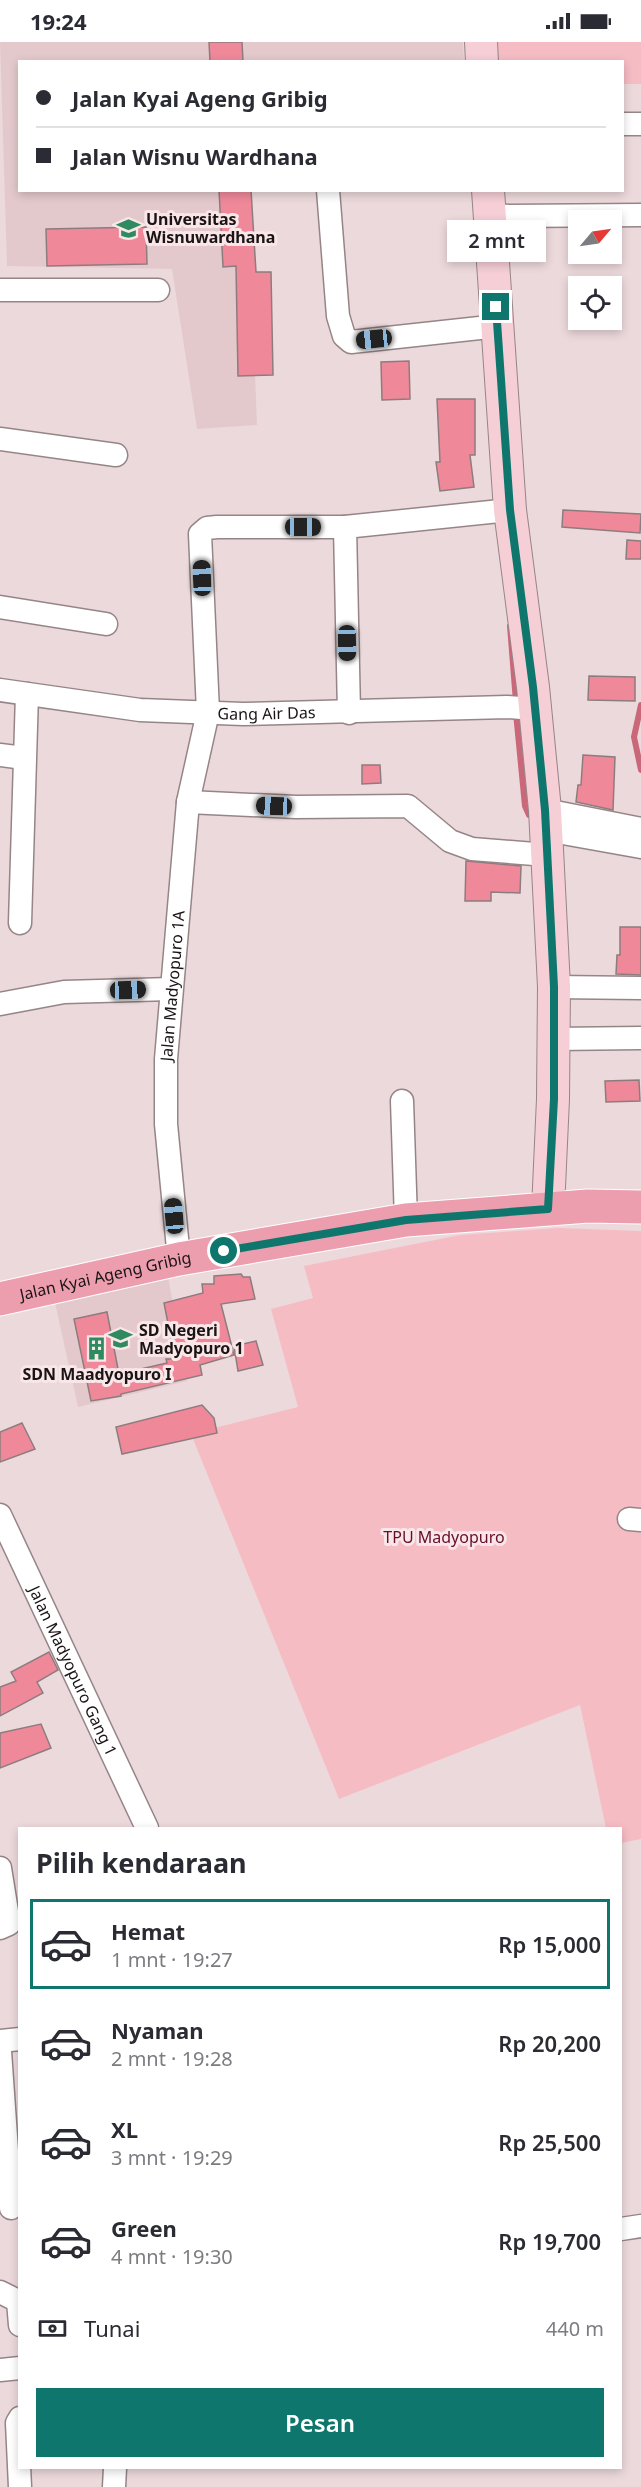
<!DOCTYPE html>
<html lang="id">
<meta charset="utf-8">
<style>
:root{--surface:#fff;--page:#f7f7f7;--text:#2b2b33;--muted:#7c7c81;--line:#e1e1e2;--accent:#0f766e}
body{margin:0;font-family:"Noto Sans",sans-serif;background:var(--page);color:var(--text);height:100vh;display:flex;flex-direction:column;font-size:22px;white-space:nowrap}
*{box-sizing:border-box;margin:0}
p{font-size:20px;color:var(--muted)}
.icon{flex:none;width:33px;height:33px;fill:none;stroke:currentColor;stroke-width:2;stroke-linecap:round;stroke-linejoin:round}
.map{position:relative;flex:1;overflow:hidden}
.drawer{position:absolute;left:18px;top:1785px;width:604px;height:642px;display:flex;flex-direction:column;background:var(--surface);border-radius:0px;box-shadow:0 3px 9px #0003}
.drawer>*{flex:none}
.hud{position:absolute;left:18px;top:18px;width:606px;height:132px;border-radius:0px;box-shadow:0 3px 9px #0003;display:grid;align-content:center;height:132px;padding:0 18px;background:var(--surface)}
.needle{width:39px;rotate:61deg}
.fabs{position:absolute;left:568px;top:168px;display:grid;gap:12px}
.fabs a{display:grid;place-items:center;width:54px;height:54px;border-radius:0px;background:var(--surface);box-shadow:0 3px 9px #0003;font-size:30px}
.end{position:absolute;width:27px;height:27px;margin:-14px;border:8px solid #0f766e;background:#fff;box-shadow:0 0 0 3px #fff}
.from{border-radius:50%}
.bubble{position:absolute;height:42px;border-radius:0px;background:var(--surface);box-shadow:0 3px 9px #0003;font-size:20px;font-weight:600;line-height:42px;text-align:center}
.car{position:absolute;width:18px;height:36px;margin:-18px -9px;border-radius:8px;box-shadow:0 0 4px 2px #0007;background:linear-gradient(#222 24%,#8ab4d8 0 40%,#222 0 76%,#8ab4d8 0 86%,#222 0)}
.hud b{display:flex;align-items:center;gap:21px;height:57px;font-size:22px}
.hud b+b{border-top:2px solid var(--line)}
.hud i{width:15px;height:15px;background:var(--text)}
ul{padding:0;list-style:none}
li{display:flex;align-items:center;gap:18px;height:90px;margin:0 12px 9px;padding:0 6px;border:3px solid transparent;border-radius:0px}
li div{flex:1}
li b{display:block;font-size:22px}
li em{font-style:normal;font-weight:600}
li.selected{border-color:var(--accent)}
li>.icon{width:54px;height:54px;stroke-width:1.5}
h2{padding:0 18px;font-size:27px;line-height:72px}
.pay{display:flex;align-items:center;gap:15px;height:66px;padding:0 18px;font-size:22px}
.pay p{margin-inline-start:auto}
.primary-button{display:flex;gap:12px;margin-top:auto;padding:12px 18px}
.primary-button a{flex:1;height:69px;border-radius:0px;background:var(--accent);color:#fff;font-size:24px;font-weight:600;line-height:69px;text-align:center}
.status{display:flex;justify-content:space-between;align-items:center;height:42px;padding:0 30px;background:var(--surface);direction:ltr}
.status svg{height:16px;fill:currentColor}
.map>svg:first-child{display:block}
.built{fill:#e4c9cc}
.green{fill:#f6bcc4}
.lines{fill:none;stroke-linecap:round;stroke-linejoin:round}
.stream{stroke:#ca6779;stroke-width:6}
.building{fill:#ef899a;stroke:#8d7c7e;stroke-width:1.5}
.street-casing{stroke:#968587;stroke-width:25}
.secondary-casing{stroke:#968587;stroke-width:34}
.primary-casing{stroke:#fff;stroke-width:35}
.street{stroke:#fff;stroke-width:22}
.secondary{stroke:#f5ced6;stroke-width:32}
.primary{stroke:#ec9dae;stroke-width:33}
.route{stroke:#0f766e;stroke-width:8}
.labels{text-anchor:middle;stroke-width:6;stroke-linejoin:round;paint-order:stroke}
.poi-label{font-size:16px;font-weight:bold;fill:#1a1415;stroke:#f9e6e8;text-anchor:start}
.street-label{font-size:16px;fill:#1a1415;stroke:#f9e6e8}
.park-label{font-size:16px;fill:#680c29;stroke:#f9e6e8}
</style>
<div class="status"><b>19:24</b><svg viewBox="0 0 49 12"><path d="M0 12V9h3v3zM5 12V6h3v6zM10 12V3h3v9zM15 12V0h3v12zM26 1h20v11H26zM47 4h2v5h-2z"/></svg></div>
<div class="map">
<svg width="641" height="2445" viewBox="0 0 641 2445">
<rect width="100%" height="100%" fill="#ecd9db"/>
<path class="built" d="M0,0H463L464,19L20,20V148L248,149L257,383L197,387L172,227L7,224Z
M168,1235L187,1339L78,1365L54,1256Z"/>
<path class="green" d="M495,0H641V42H623L622,20L496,19Z
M558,1186L641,1189V1797L621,1801V1786H606L580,1663L339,1757L191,1392L298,1365L271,1267L313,1256L304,1224L460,1193Z"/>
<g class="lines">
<path class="stream" d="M510,584L516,660
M641,663L634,695L641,728
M516,671L525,764L529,773L535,774"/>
</g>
<path class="building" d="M209,0H242L243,20H210Z
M219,148H251L256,230H271L273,333L238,334L236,224L223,225Z
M146,185L147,222L47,224L46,187Z
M409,319L410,357L382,358L381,320Z
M437,357H475V413H470L474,445L440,449L436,420H440Z
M563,468L641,472L640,491L562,485Z
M627,498L641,499V517H626Z
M589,634L635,635V659L588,658Z
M583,713L615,715L613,768L576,760L578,743H581Z
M362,723H380L381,741L362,742Z
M466,819L521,824L520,851L491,850V859H465Z
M620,885H641V933L616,932L617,913H620Z
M639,1038L640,1059L606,1060L605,1039Z
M241,1232L243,1235H250L255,1257L221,1262L234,1313L200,1323L202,1333L121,1352V1354L91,1359L74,1277L107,1270L119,1332L167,1321L166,1317H175L164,1261L203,1251L202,1242H214V1234Z
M256,1299L263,1323L238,1329L234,1304Z
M202,1363L214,1376L217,1391L122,1412L116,1385Z
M22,1381L35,1407L0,1420V1390Z
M49,1610L58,1628L37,1640L43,1651L0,1674V1645L16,1639L11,1630Z
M41,1682L51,1706L0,1726V1691Z"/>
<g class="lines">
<defs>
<g id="street">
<path d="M622,82H641"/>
<path d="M328,148L338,274L344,294L351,300L498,284"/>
<path d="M490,174L641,173"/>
<path d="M0,248H158"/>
<path d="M0,397L116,413"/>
<path d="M345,485L349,671"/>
<path d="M0,565L106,582"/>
<path id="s1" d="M0,648L140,668L243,672L507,665L535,667"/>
<path d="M0,713L24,716"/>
<path d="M188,760L296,765L408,764L450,799L472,807L547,813"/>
<path d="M545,768L641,787"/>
<path d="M546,788L641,805"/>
<path d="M20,881L27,652"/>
<path d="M554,945L641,946"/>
<path d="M0,962L64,950L171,947"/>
<path d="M554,997L641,996"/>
<path d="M402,1059L406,1178"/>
<path id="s2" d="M179,1217L166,1082V1017L188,760L208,670L200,492L207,486L217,485H345L510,468"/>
<path id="s3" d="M0,1473L147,1786"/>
<path d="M629,1477L641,1478"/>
<path d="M0,1826L9,1882L0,1886"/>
<path d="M0,1999L20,1997"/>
<path d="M0,2009L11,2166"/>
<path d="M621,2187L641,2184"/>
<path d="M0,2250L18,2259L20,2283"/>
<path d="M0,2328L20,2326"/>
<path d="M20,2376L17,2381L20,2445"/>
<path d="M114,2445L115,2426"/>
</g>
<path id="secondary" d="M481,0L482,20
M488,148L510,468L533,645L545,768L554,945L553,1057L548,1167"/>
<g id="primary">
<path id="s4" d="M0,1257L179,1217L406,1178L588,1164L641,1165"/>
</g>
</defs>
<use href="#street" class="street-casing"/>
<use href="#secondary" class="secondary-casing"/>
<use href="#primary" class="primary-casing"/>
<use href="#street" class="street"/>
<use href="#secondary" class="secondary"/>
<use href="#primary" class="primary"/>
</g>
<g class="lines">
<path class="route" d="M224,1209L406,1178L548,1167L554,1057V945L545,768L533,645L510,468L496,265"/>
</g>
<defs>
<symbol id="university-bare" viewBox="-9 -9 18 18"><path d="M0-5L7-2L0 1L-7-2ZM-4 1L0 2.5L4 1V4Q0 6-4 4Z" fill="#308a60" stroke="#f9e6e8" stroke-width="2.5" paint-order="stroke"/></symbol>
<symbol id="school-bare" viewBox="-9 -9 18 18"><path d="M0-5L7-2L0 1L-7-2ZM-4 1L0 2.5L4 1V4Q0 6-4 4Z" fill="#308a60" stroke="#f9e6e8" stroke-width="2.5" paint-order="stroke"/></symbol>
<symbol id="building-bare" viewBox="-9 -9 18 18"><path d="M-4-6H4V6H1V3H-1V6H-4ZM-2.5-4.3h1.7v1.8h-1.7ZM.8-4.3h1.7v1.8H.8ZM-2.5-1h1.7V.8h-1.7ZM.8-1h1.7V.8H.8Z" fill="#308a60" stroke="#f9e6e8" stroke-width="2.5" paint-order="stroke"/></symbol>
</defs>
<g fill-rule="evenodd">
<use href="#university-bare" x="112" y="170" width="33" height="33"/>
<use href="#school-bare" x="104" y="1280" width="33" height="33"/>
<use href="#building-bare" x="80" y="1290" width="33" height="33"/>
</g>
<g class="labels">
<g class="poi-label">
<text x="146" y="183">Universitas<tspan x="146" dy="18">Wisnuwardhana</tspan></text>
<text x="139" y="1294">SD Negeri<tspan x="139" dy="18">Madyopuro 1</tspan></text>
<text x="97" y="1338" text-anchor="middle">SDN Maadyopuro I</text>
</g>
<g class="street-label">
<text dy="6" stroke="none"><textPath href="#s1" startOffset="268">Gang Air Das</textPath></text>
<text dy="6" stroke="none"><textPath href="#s2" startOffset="274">Jalan Madyopuro 1A</textPath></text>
<text dy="6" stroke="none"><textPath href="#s4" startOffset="108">Jalan Kyai Ageng Gribig</textPath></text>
<text dy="6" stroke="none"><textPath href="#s3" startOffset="172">Jalan Madyopuro Gang 1</textPath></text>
</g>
<g class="park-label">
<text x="444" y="1501">TPU Madyopuro</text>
</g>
</g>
</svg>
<div class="fabs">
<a><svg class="needle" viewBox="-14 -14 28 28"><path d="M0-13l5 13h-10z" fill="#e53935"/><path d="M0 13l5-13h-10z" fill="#7c7c81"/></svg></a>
<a><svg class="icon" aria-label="locate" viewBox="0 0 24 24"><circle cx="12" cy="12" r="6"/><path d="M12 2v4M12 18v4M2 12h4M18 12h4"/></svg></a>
</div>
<i class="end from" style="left:224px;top:1209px"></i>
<i class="end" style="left:496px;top:265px"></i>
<div class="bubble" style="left:447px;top:178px;width:99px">2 mnt</div>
<i class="car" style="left:374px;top:297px;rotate:264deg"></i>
<i class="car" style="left:303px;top:485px;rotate:90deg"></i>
<i class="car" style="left:202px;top:536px;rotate:358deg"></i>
<i class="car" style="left:347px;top:601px;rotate:179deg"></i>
<i class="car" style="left:274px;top:764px;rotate:272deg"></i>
<i class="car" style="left:128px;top:948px;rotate:88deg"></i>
<i class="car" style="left:174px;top:1174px;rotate:355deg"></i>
<div class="hud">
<b><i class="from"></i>Jalan Kyai Ageng Gribig</b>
<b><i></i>Jalan Wisnu Wardhana</b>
</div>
<section class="drawer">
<h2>Pilih kendaraan</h2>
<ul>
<li class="selected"><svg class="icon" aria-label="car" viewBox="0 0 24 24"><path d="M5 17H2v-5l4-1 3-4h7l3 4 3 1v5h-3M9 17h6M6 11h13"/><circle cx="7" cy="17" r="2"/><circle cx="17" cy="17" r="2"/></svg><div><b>Hemat</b><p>1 mnt · 19:27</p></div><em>Rp 15,000</em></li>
<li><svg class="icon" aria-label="car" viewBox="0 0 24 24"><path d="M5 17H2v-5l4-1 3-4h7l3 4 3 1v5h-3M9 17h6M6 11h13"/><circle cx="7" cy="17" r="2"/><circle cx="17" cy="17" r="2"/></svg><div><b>Nyaman</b><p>2 mnt · 19:28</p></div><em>Rp 20,200</em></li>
<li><svg class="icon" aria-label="car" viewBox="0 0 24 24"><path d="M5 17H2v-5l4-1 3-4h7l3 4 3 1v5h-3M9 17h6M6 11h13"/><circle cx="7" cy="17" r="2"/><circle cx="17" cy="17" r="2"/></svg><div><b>XL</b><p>3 mnt · 19:29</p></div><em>Rp 25,500</em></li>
<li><svg class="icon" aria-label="car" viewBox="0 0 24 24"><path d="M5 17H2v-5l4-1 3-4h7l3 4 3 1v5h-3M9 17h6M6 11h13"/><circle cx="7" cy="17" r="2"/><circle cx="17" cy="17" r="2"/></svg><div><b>Green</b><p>4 mnt · 19:30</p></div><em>Rp 19,700</em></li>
</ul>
<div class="pay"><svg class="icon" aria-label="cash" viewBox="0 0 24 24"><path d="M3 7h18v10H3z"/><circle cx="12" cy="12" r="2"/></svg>Tunai<p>440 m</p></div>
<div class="primary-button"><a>Pesan</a></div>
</section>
</div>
